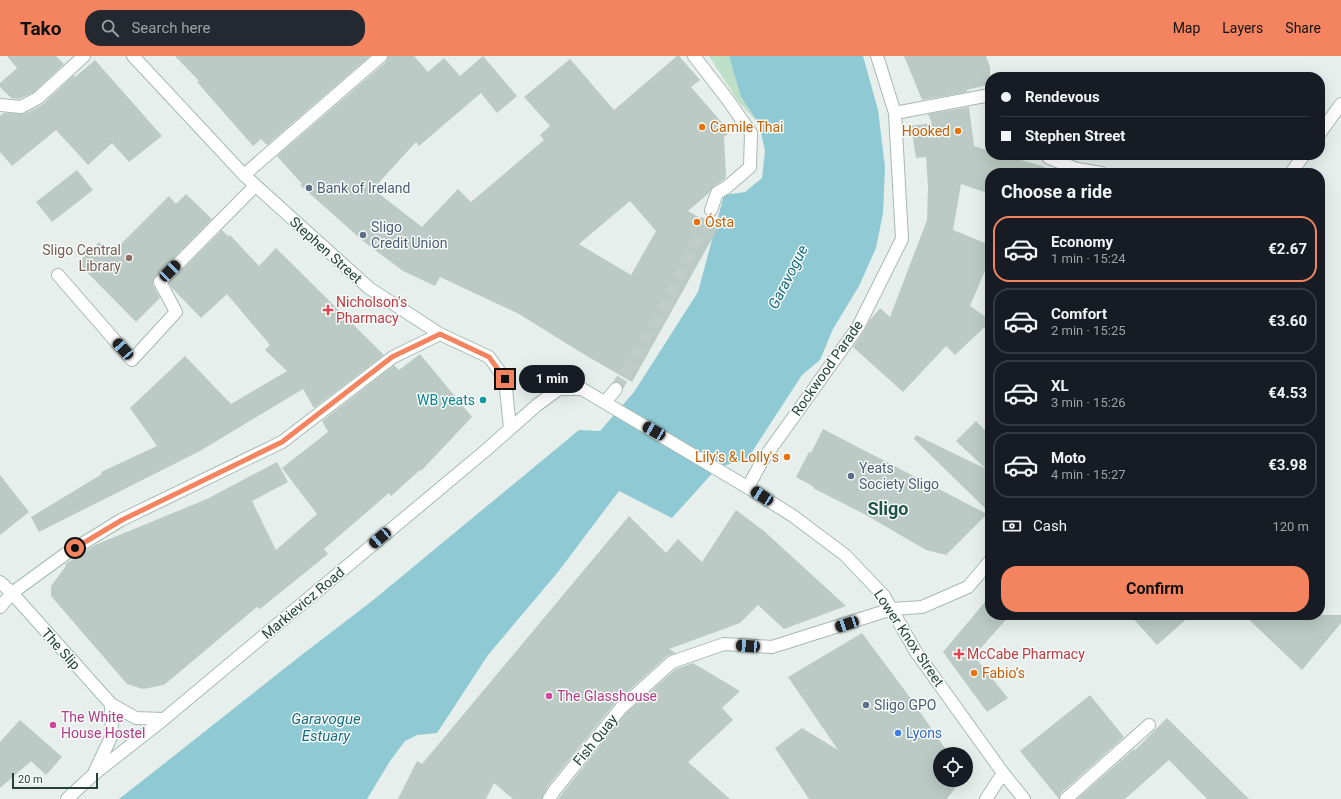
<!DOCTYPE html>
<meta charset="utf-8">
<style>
:root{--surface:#171b24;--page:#242831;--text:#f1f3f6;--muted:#9ea1a6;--line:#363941;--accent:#f4845f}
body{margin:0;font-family:Roboto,sans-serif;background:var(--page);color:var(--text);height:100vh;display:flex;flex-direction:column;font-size:15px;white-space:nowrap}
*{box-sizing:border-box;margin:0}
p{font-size:13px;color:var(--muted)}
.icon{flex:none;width:22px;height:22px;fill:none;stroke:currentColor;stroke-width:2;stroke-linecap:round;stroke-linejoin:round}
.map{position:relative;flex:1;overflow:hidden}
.details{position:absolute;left:985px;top:112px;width:340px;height:452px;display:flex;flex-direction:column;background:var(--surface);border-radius:16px;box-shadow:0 4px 16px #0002}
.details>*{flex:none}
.banner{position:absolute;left:985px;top:16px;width:340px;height:88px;border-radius:16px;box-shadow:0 4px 16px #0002;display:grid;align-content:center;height:88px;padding:0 16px;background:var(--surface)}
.fabs{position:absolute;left:933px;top:691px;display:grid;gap:8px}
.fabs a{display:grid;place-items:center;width:40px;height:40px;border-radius:50%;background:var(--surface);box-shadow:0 4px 16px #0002;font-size:20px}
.scale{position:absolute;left:12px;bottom:10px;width:86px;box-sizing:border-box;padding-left:4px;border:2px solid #24423a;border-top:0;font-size:11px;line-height:14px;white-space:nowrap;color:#24423a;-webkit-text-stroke:3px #f7fbf9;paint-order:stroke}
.end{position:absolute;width:18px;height:18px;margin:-9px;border:5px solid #f4845f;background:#111;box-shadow:0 0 0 2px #111}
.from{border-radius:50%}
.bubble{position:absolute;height:28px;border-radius:14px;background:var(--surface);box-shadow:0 4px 16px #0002;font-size:13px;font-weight:700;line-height:28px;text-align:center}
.car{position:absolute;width:12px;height:24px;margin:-12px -6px;border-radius:5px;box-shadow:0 0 3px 1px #0007;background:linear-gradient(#222 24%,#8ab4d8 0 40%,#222 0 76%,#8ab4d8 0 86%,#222 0)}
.banner b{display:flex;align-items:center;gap:14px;height:38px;font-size:15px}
.banner b+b{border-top:1px solid var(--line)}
.banner i{width:10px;height:10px;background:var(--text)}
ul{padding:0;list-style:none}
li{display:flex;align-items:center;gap:12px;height:66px;margin:0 8px 6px;padding:0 8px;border:2px solid var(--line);border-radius:16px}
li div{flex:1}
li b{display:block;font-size:15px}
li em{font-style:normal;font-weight:700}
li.active{border-color:var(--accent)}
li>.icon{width:36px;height:36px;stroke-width:1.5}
h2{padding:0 16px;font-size:18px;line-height:48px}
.pay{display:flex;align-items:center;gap:10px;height:44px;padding:0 16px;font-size:15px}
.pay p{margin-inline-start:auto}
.primary-button{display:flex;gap:8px;margin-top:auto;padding:8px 16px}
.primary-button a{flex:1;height:46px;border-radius:16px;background:var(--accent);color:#111;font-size:16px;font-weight:700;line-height:46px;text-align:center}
header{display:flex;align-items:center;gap:24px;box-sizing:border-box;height:56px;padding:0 20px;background:var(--accent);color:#111}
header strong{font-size:19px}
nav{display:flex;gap:22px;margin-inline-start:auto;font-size:14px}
.search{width:280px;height:36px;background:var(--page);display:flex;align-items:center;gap:10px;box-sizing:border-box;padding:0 14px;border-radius:16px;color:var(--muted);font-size:15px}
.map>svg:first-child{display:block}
.green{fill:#bfe0c8}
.water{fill:#8ec9d4}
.building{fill:#bbcac4;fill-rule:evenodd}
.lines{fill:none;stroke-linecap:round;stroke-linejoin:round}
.street-tunnel{stroke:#bfccc8;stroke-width:12;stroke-dasharray:12 6;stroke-linecap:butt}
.lane-casing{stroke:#a8b8b2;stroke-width:14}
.street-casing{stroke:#a8b8b2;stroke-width:14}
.secondary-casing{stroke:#a4bbb3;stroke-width:14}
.lane{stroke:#fff;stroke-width:12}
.street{stroke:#fff;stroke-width:12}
.secondary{stroke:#fff;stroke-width:12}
.route{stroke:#f4845f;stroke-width:5}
.food-dot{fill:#e8710a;stroke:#f7fbf9;stroke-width:1.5}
.service-dot{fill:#5c6f8a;stroke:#f7fbf9;stroke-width:1.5}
.education-dot{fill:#8d6e63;stroke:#f7fbf9;stroke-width:1.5}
.health-dot{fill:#e0444e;stroke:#f7fbf9;stroke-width:1.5}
.culture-dot{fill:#0f9aa8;stroke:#f7fbf9;stroke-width:1.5}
.hotel-dot{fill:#d1479c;stroke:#f7fbf9;stroke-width:1.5}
.shop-dot{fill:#3f7fe0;stroke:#f7fbf9;stroke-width:1.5}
.labels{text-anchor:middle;stroke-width:3;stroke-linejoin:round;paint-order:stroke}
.food-label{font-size:14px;fill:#c56008;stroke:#f7fbf9;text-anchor:start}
.service-label{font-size:14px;fill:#4e5e75;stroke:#f7fbf9;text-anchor:start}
.education-label{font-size:14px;fill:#785e54;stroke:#f7fbf9;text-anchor:end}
.street-label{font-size:14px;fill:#24423a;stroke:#f7fbf9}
.health-label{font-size:14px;fill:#be3a42;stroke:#f7fbf9;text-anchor:start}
.culture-label{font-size:14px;fill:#0d838f;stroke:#f7fbf9;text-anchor:end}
.hotel-label{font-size:14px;fill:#b23c85;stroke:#f7fbf9;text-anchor:start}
.shop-label{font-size:14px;fill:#366cbe;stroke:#f7fbf9;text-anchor:start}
.water-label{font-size:15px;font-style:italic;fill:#1c6f80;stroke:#f7fbf9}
.district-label{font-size:18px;font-weight:bold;fill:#1f5548;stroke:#f7fbf9}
</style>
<header>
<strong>Tako</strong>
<div class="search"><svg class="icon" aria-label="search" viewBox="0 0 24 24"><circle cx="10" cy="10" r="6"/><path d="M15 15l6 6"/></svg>Search here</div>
<nav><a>Map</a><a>Layers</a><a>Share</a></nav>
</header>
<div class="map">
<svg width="1341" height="743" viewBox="0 0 1341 743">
<rect width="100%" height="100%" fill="#e6efeb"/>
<path class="green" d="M709,0H729L741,41L759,68L738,45Z"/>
<path class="water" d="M729,0H863L878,54L885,111L883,157L876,192L859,230L833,273L820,304L802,319L748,402L717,412L672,462L619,435L558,516L488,599L437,677L417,679L405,685L390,705L367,743H119L151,718L299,601L372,545L579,374L600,375L634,336L698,236L724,139L745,136L762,122L765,95L759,68L741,41Z"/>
<path class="building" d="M7,0H56L64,8L34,36L19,43L11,42L0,31V27L17,12Z
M175,0H370L267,89L261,83L253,90L197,26L199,25Z
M388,0H414L428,16L444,2L460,20L483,0L517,40L497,57L481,37L419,90L416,86L373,133L422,171L458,133L471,146L544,84L540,79L550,70L524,41L570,3L614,54L677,0H679L700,24L691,31L730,76L724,81L726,119L725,123L713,131L709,137L688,155L718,172L632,326L585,299L519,258L440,221L435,230L403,215L363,185L300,129L302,128L277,100L386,6ZM630,145L656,175L631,219L579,188Z
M904,0H986L990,11V28L967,34V36L922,44Z
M95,4L162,80L129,106L112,87L88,109L56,74L12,110L0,96V60L4,57L24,58L42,49L74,19L75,21Z
M969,51L974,90L990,95V99H1004L1045,111L1044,117H990V138L961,128L953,174L990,189V203L970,250L990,264V266L955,299L946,290L903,336L853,291L864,275L870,264L880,252L890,261L927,164L928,131L926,101L916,102L911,70L932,67L928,58Z
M77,114L93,134L52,166L36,146Z
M186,138L212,163L155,221L153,224V229L160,242L136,266L78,207L99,186L111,198L169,140L176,148Z
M222,174L228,180L230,179L259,210L276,192L384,299L314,352L303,333L200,395L39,476L31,461L102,418L101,416L157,390L130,352L185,300L231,348L287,315L265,294L270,289L227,238L201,262L171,231L169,227Z
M420,298L472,361L421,415L420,414L391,440L389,437L324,493L328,498L260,553L257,551L164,629L143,633L127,628L51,540V530L66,510L65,508L95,489L207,443L277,406L288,426L252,445L276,494L317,458L282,412L328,376L322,365L394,309L399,314Z
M976,365L990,379V457L914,383L916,379L986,413L956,385Z
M823,373L987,458L946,499L926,494L866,459L813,432L814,431L796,421L809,396L811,397Z
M0,419L29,456L0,479Z
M736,454L764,475L846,550L784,573L758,549L740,567L669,593L676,597L667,600L615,647L548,730L542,743H513L494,727L486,743H398L417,705L422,708L629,460L666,497L678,483L702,506Z
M990,540V559H1010L974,600L1008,642L987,656L943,596Z
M1130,559H1191L1157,589Z
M1244,559H1341V567L1302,614Z
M862,577L909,640L949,698H940V724H961L947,743H809L775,692L802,672L838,694L788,621Z
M693,607L740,635L722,652L733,664L688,706L730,743H558L626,657L676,613Z
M1090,639L1124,681L1061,737L1059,743L1020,695Z
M1167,662L1249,743H1207L1169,704L1125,743H1077L1134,693L1135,694Z
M20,664L62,701L46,719L31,705L0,732V686Z"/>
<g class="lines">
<path class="street-tunnel" d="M616,333L664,251L711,154"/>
<defs>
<path id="lane" d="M0,49L21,51L38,42L84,0
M244,119L381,0
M58,219L132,304L176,256L160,226L255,130
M1066,743L1149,669"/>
<path id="street" d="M694,0L728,44L751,77L750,111L727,131L717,137L711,154
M895,57L990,39
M1047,99L1049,102L1077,113L1101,117
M605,346L616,333
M748,431L762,405L858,271L902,183L895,57L877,0
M549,743L554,735L621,652L672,606L724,588L772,591L892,553"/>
<path id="secondary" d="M133,0L244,119L369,232L440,278L489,301L505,323L510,372
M1320,77L1341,48
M1291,117L1304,99
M0,526L12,537L111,648L136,662L164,663
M0,551L12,537L64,499L121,464L282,386L393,301L440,278
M892,553L922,551L968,531L990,505
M95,715L112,679L111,648
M67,743L94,718L164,663L485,395L537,349L559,333H582L752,434L793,460L845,499L884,540L916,596L1003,717L1024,743
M986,743L1003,717"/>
</defs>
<use href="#lane" class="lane-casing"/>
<use href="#street" class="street-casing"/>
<use href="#secondary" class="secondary-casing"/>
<use href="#lane" class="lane"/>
<use href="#street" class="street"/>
<use href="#secondary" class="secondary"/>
</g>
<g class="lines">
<path class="route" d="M75,492L122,464L282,386L392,301L440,278L489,301L505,323"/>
</g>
<g class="food-dot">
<circle cx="702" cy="71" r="4"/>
<circle cx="958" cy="75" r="4"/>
<circle cx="697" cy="166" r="4"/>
<circle cx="787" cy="401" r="4"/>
<circle cx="974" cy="617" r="4"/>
</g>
<g class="service-dot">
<circle cx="309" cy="132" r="4"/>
<circle cx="363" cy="179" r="4"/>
<circle cx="851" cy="420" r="4"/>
<circle cx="866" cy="649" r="4"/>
</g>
<circle class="education-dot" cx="129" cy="202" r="4"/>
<g class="health-dot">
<path d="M326 248h4v4h4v4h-4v4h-4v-4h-4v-4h4z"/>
<path d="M957 592h4v4h4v4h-4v4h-4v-4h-4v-4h4z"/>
</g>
<circle class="culture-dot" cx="483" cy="344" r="4"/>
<g class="hotel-dot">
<circle cx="549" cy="640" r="4"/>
<circle cx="53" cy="669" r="4"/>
</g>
<circle class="shop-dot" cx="898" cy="677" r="4"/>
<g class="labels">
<g class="food-label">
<text x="710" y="76">Camile Thai</text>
<text x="950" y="80" text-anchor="end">Hooked</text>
<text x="705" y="171">Ósta</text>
<text x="779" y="406" text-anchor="end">Lily's &amp; Lolly's</text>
<text x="982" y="622">Fabio’s</text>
</g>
<g class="service-label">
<text x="317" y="137">Bank of Ireland</text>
<text x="371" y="176">Sligo<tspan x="371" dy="16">Credit Union</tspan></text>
<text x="859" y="417">Yeats<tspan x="859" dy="16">Society Sligo</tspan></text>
<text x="874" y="654">Sligo GPO</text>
</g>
<g class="education-label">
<text x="121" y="199">Sligo Central<tspan x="121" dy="16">Library</tspan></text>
</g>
<g class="street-label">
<text transform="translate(326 194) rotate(42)" y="5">Stephen Street</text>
<text transform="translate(827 312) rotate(-55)" y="5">Rockwood Parade</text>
<text transform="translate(303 547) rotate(-40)" y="5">Markievicz Road</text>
<text transform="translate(909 582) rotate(56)" y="5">Lower Knox Street</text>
<text transform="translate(61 593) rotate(48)" y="5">The Slip</text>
<text transform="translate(595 684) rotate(-51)" y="5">Fish Quay</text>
</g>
<g class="health-label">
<text x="336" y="251">Nicholson's<tspan x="336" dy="16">Pharmacy</tspan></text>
<text x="967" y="603">McCabe Pharmacy</text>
</g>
<g class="culture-label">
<text x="475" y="349">WB yeats</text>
</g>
<g class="hotel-label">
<text x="557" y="645">The Glasshouse</text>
<text x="61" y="666">The White<tspan x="61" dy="16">House Hostel</tspan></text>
</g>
<g class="shop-label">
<text x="906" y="682">Lyons</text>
</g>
<g class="water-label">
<text transform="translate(788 221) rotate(-63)" y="5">Garavogue</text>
<text x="326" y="668">Garavogue<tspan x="326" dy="17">Estuary</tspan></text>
</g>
<g class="district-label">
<text x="888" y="459">Sligo</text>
</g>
</g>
</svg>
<div class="fabs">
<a><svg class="icon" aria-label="locate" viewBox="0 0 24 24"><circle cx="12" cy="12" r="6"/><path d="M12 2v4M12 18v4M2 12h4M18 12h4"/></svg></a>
</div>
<div class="scale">20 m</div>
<i class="end from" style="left:75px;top:492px"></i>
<i class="end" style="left:505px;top:323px"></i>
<div class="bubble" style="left:519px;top:309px;width:66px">1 min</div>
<i class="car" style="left:170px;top:215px;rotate:45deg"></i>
<i class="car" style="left:123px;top:293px;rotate:318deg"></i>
<i class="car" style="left:654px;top:375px;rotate:300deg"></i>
<i class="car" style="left:762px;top:440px;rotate:303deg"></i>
<i class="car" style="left:380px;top:482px;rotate:230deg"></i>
<i class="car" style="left:847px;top:568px;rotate:252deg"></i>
<i class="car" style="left:748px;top:590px;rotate:274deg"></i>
<div class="banner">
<b><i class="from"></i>Rendevous</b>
<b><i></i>Stephen Street</b>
</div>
<section class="details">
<h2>Choose a ride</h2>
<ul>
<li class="active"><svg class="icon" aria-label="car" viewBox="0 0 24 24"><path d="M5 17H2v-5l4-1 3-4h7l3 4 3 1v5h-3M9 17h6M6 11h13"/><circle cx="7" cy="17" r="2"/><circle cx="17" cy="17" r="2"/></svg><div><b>Economy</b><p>1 min · 15:24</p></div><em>€2.67</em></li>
<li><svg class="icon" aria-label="car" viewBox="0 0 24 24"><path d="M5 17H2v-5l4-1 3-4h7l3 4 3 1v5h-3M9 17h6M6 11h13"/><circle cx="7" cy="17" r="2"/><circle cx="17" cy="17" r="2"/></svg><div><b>Comfort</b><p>2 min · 15:25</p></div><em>€3.60</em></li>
<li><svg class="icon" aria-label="car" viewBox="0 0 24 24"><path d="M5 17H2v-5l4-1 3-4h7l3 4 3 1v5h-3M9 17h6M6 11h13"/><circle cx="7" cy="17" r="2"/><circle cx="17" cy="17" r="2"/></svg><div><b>XL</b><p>3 min · 15:26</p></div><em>€4.53</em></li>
<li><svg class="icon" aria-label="car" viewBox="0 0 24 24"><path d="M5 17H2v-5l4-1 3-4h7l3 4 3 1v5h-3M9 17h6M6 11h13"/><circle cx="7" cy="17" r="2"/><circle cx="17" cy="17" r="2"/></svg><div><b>Moto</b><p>4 min · 15:27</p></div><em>€3.98</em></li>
</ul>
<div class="pay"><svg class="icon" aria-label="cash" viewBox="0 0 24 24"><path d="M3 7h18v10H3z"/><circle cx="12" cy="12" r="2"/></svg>Cash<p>120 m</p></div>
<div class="primary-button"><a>Confirm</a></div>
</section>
</div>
